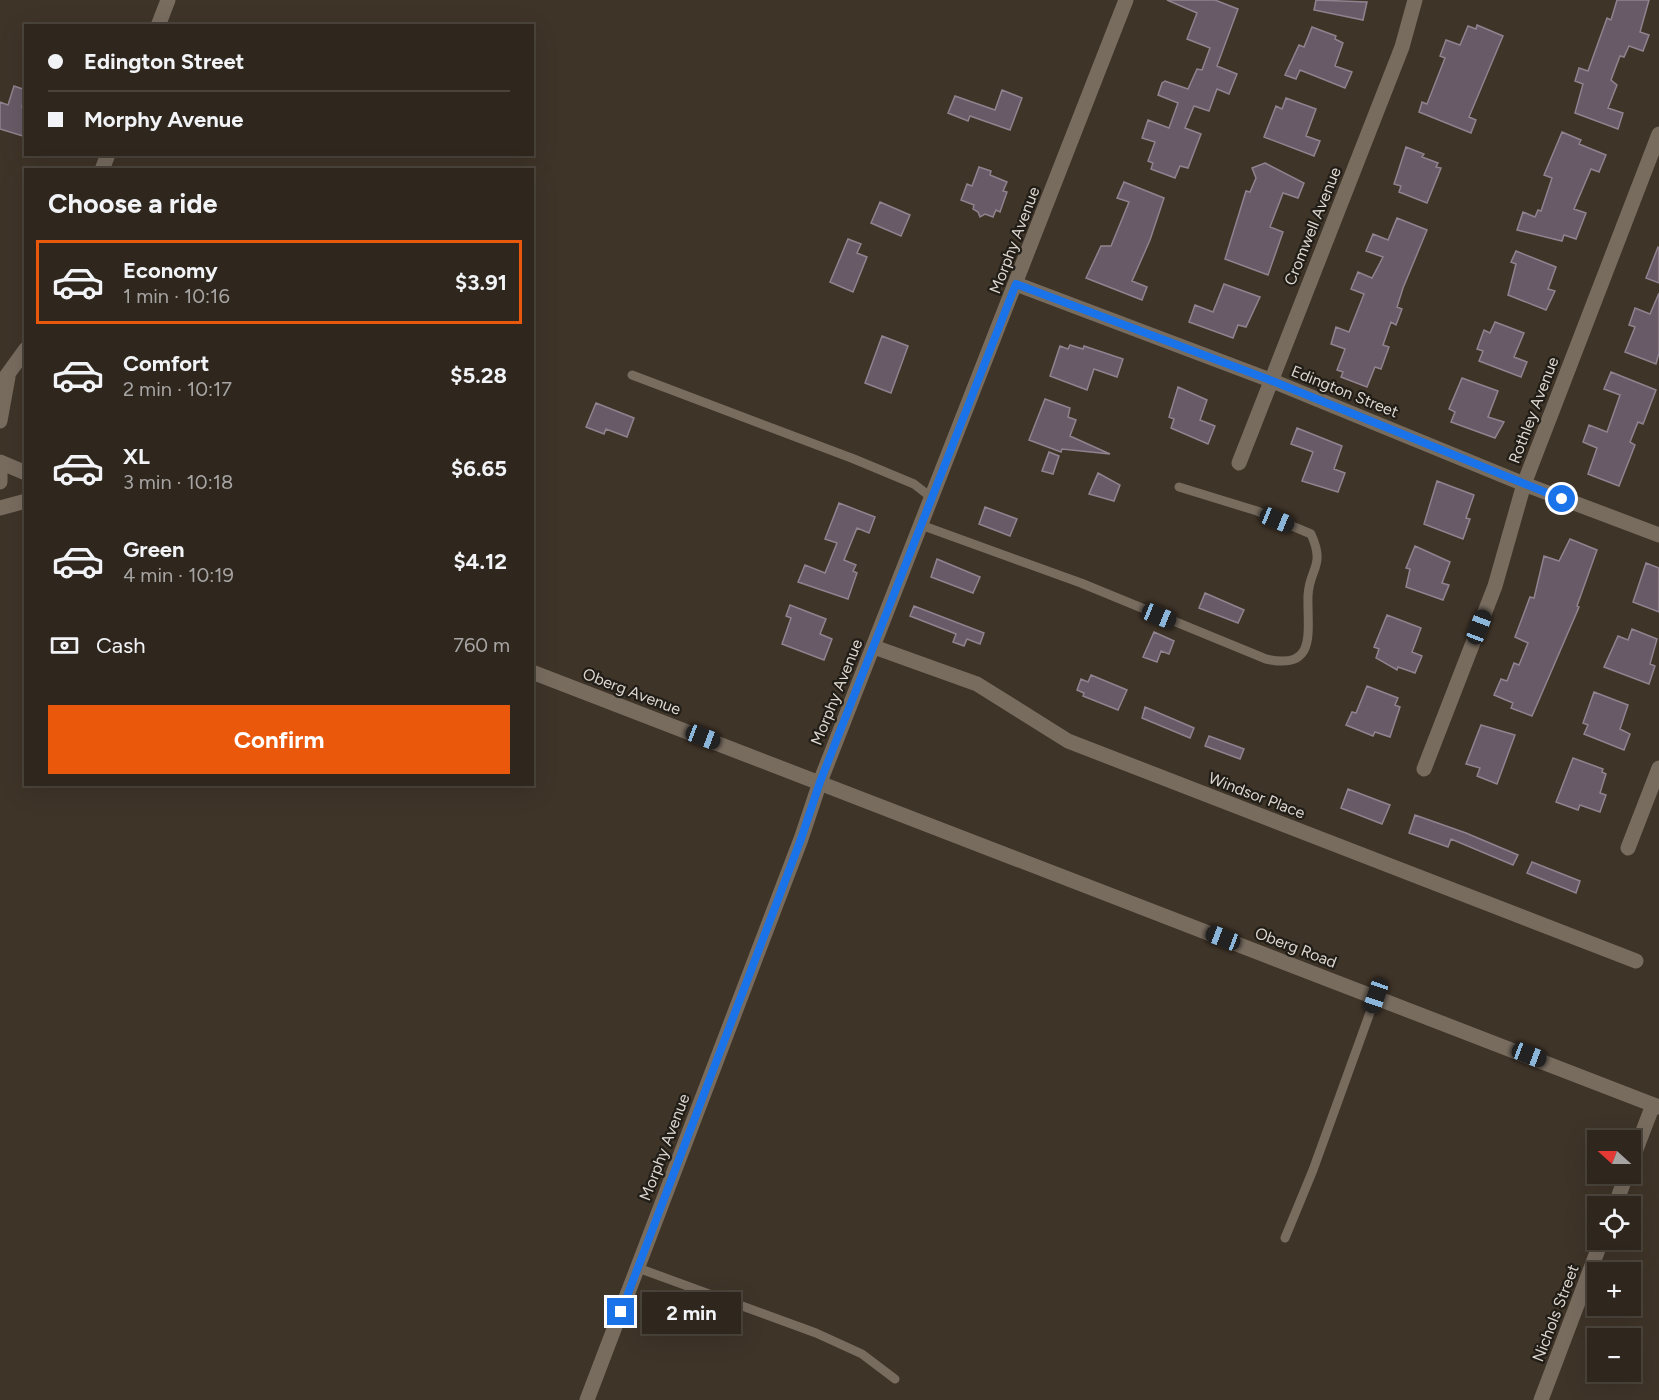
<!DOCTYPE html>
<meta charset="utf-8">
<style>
:root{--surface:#2f271e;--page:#3b332b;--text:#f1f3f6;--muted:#a7a5a4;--line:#4a443c;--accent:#ea580c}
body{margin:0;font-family:Figtree,sans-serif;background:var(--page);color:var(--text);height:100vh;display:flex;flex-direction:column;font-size:22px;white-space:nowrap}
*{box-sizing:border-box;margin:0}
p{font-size:20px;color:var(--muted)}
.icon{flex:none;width:33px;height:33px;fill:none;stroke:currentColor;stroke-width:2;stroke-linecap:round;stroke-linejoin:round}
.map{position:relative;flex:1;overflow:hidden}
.details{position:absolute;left:24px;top:168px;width:510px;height:618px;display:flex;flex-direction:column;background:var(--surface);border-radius:0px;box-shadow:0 6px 24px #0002,0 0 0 2px var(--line)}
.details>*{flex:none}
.hud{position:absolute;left:24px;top:24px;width:510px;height:132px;border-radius:0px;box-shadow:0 6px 24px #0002,0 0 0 2px var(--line);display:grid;align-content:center;height:132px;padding:0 24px;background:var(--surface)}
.needle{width:39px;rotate:291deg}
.fabs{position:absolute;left:1587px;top:1130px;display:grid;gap:12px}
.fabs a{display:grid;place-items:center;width:54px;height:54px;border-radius:0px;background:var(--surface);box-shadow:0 6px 24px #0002,0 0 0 2px var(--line);font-size:30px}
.end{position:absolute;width:27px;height:27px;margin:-14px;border:8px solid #1a73e8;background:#fff;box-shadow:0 0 0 3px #fff}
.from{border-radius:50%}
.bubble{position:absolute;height:42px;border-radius:0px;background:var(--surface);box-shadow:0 6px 24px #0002,0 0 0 2px var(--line);font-size:20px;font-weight:700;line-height:42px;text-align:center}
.car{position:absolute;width:18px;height:36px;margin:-18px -9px;border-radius:8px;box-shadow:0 0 4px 2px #0007;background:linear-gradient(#222 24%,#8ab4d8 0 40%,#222 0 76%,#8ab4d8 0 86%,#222 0)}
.hud b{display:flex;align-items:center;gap:21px;height:57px;font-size:22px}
.hud b+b{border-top:2px solid var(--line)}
.hud i{width:15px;height:15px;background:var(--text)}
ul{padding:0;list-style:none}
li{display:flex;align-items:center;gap:18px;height:84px;margin:0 12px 9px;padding:0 12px;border:3px solid transparent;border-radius:0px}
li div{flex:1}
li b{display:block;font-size:22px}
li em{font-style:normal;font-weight:700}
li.active{border-color:var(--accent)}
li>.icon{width:54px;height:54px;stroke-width:1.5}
h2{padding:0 24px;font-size:27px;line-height:72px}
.pay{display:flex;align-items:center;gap:15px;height:66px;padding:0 24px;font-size:22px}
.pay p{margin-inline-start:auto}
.primary-button{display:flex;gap:12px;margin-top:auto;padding:12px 24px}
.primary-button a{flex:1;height:69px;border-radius:0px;background:var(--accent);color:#fff;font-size:24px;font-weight:700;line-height:69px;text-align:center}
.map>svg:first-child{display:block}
.building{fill:#685b67;stroke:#91828f;stroke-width:1.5}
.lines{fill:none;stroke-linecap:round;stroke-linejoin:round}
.lane{stroke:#786c5f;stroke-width:9}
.street{stroke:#786c5f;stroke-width:15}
.secondary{stroke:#786c5f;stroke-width:15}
.route{stroke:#1a73e8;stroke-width:8}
.labels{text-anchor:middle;stroke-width:4.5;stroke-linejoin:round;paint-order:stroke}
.street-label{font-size:16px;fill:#ded7cf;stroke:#211d17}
</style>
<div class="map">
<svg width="1659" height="1400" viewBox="0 0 1659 1400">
<rect width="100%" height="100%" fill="#3f3428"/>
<path class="building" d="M1167,0H1215L1238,9L1217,66L1237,74L1229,94L1217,89L1209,111L1194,106L1185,128L1201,134L1188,168L1180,166L1175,178L1151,169L1153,163L1148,161L1155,142L1142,138L1148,120L1169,128L1178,103L1158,95L1162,83L1165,81L1188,89L1197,69L1202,70L1210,48L1187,39L1197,13Z
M1316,0L1367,2L1363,20L1314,10Z
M1617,0H1649L1640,32L1649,35L1643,51L1629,46L1624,57L1620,56L1611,80L1617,85L1608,108L1623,113L1618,129L1575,113L1583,84L1575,81L1579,68L1588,71L1607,18L1611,20Z
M1477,25L1503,36L1469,117L1476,120L1471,133L1419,112L1422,102L1427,104L1445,58L1440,56L1446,40L1460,45L1468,26L1476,29Z
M1312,27L1336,36L1335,39L1343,43L1335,66L1352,72L1345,88L1300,70L1296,79L1285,75L1299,45L1304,47Z
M14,86L26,90L22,107L26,108V137L0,129V102L8,105Z
M1002,90L1022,98L1010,130L970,116L968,121L948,113L955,96L995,110Z
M1286,98L1316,109L1306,136L1320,141L1314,156L1264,137L1276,106L1282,109Z
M1562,132L1581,140L1579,144L1606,155L1599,172L1591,169L1574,209L1586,213L1576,239L1564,235L1562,241L1517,230L1523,212L1535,217L1538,210L1541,211L1552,178L1544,175Z
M1406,147L1424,154L1422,157L1438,163L1436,167L1441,168L1427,203L1399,192L1401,186L1394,184Z
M1265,163L1304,183L1298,198L1283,193L1270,227L1283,232L1268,275L1225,259L1246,191L1250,192L1256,178L1252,168Z
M979,167L991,171L990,175L1007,182L1003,191L1007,192L1000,212L996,210L993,217L985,214L980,217L978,212L973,209L974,205L961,200L967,184L972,186Z
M1124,182L1164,198L1150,240L1132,281L1147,287L1142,300L1086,278L1101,246H1111L1129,202L1117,198Z
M880,202L910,215L901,236L871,223Z
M1397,218L1427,230L1403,288L1397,307L1402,309L1396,325L1391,322L1383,345L1389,347L1381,369L1375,367L1367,387L1341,377L1343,372L1337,370L1345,349L1331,344L1336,327L1349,332L1364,294L1351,289L1358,272L1372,278L1383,257L1366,251L1373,234L1388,240Z
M848,239L861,244L857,253L867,257L853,292L830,282Z
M1658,247L1659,248V283L1646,278Z
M1516,251L1556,267L1548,289L1555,291L1546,310L1508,295L1516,264L1511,262Z
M1224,284L1260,297L1246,327L1238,325L1233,338L1189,322L1195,305L1213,312Z
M1659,293V353L1656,364L1625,352L1635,327L1629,325L1635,308L1650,314Z
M1495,322L1524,333L1514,357L1527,362L1521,377L1479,361L1483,351L1477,349L1484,330L1490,333Z
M882,336L908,346L891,393L865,383Z
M1070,345L1083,349L1084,346L1123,359L1117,377L1094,369L1087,390L1050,376L1060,346L1068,349Z
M1611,372L1656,390L1643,424L1638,422L1630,442L1635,445L1619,486L1588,474L1597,448L1583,442L1589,425L1607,432L1620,395L1604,389Z
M1462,378L1498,391L1488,417L1504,422L1495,438L1451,422L1455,412L1449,409Z
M1178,387L1207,400L1200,420L1215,426L1208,444L1171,428L1174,419L1169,417Z
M1045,399L1070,408L1068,417L1076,420L1070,436L1110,454L1062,449L1061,452L1029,440Z
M596,403L634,418L627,437L606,429L604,434L586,427Z
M1297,428L1342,446L1334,469L1345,473L1338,492L1302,481L1313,452L1291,444Z
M1049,452L1059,456L1053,474L1042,471Z
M1098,473L1120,485L1114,501L1089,494Z
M1437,481L1474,495L1466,518L1470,519L1463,539L1424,524Z
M839,503L875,517L869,533L857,528L844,560L856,565L853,571L857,573L848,599L798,582L805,565L825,573L837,543L825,539Z
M985,507L1017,519L1010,536L979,524Z
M1570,539L1597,550L1577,606L1579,607L1532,716L1511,708L1513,703L1494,695L1501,679L1507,681L1514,663L1519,665L1528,643L1515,637L1530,597L1534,598L1544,556L1559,561Z
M1415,546L1450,562L1442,583L1449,585L1443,600L1406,587L1410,569L1406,568Z
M937,559L980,577L973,593L931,577Z
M1646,563L1659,568V612L1633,602Z
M1205,593L1244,610L1238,623L1199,608Z
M790,605L826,619L820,634L832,639L824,660L782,644L791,618L786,616Z
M914,606L984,633L980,644L967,639L964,646L953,642L956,634L910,616Z
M1387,615L1421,628L1412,652L1422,656L1415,673L1398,667L1397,670L1376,658L1379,649L1374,647Z
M1632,629L1657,639L1650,664L1655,666L1649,684L1604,667L1618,636L1628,640Z
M1154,632L1174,641L1169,654L1161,651L1157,662L1143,657Z
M1091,675L1127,690L1118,710L1083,696L1084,693L1077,690L1081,679L1088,682Z
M1367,686L1398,698L1395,705L1400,707L1390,737L1375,732L1373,736L1346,725L1352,712L1356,713Z
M1594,692L1628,705L1620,729L1630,734L1624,750L1584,734L1588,725L1583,723Z
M1145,707L1194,728L1190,738L1142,718Z
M1481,725L1515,735L1497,784L1477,776L1480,768L1466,764Z
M1209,736L1244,749L1240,759L1205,746Z
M1573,758L1603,769L1602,772L1606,774L1600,793L1606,795L1600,812L1580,805L1578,810L1556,802Z
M1348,789L1390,805L1382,824L1341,808Z
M1415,815L1466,833L1518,855L1513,865L1451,839L1448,847L1409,833Z
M1532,862L1580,881L1576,893L1527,873Z"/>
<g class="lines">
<path class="lane" d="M632,375L854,459L914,484L932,498
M921,525L1081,583L1266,659C1318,671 1307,631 1308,596C1309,568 1326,567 1311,534L1257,511L1179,487
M1285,1238L1313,1170L1376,996
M638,1268L816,1333L862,1354L895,1379"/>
<path class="street" d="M1016,284L1270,380L1524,484L1659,535
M1239,463L1402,47L1415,0
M874,647L977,684L1068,741L1636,961
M1424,769L1495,586L1524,484L1659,134
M1628,848L1659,768
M1630,1165L1653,1105
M1615,1206L1627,1173
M587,1400L801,839L820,782L1126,0
M1541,1400L1602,1239"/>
<path class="secondary" d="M158,26L168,0
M102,170L108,154
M2,382L26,349
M0,421L8,377
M0,462L26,473
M0,463V482
M0,508L26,501
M532,672L1659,1107"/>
</g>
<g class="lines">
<path class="route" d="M621,1312L801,839L820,782L1016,284L1270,380L1562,499"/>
</g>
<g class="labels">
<g class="street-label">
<text transform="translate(1312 226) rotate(-68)" y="6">Cromwell Avenue</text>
<text transform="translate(1014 240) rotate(-69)" y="6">Morphy Avenue</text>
<text transform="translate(1345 391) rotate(22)" y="6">Edington Street</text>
<text transform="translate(1533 410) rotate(-69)" y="6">Rothley Avenue</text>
<text transform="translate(632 691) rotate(21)" y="6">Oberg Avenue</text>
<text transform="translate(836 692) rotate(-68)" y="6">Morphy Avenue</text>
<text transform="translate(1257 795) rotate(21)" y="6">Windsor Place</text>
<text transform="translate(1296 947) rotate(21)" y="6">Oberg Road</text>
<text transform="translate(664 1147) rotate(-69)" y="6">Morphy Avenue</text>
<text transform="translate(1555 1313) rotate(-69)" y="6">Nichols Street</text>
</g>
</g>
</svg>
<div class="fabs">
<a><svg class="needle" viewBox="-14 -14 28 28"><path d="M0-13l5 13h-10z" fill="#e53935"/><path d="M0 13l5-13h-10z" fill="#a7a5a4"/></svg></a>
<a><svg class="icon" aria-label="locate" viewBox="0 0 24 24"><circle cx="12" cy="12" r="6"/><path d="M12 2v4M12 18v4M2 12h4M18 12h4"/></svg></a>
<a>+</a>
<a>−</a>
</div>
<i class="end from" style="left:1562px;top:499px"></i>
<i class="end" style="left:621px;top:1312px"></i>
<div class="bubble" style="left:642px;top:1292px;width:99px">2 min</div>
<i class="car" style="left:1277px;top:520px;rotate:112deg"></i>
<i class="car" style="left:1159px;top:616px;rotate:112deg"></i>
<i class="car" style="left:1479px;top:627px;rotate:21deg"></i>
<i class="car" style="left:703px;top:737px;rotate:111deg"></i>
<i class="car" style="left:1223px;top:938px;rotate:291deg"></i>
<i class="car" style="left:1376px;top:996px;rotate:199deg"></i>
<i class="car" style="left:1529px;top:1055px;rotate:111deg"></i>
<div class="hud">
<b><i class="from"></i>Edington Street</b>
<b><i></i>Morphy Avenue</b>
</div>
<section class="details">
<h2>Choose a ride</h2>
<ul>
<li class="active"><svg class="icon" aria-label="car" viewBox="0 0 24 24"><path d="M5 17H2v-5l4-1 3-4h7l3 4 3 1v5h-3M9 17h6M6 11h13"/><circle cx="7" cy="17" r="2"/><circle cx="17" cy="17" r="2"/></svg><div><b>Economy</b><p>1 min · 10:16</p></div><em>$3.91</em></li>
<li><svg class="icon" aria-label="car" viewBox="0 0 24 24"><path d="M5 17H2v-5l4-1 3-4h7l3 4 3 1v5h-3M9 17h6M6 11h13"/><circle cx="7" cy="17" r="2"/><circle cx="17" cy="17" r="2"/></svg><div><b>Comfort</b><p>2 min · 10:17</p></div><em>$5.28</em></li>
<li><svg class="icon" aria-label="car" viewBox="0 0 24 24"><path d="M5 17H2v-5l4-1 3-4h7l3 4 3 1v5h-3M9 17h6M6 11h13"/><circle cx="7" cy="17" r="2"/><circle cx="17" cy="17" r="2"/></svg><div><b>XL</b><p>3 min · 10:18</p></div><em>$6.65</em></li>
<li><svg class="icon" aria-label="car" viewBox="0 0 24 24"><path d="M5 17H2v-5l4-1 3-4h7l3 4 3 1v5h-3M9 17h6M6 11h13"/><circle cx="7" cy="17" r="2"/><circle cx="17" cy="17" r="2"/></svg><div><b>Green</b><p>4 min · 10:19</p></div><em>$4.12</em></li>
</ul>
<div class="pay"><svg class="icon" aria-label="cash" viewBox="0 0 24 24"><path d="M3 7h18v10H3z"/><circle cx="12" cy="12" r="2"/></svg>Cash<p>760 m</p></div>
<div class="primary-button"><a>Confirm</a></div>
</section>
</div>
